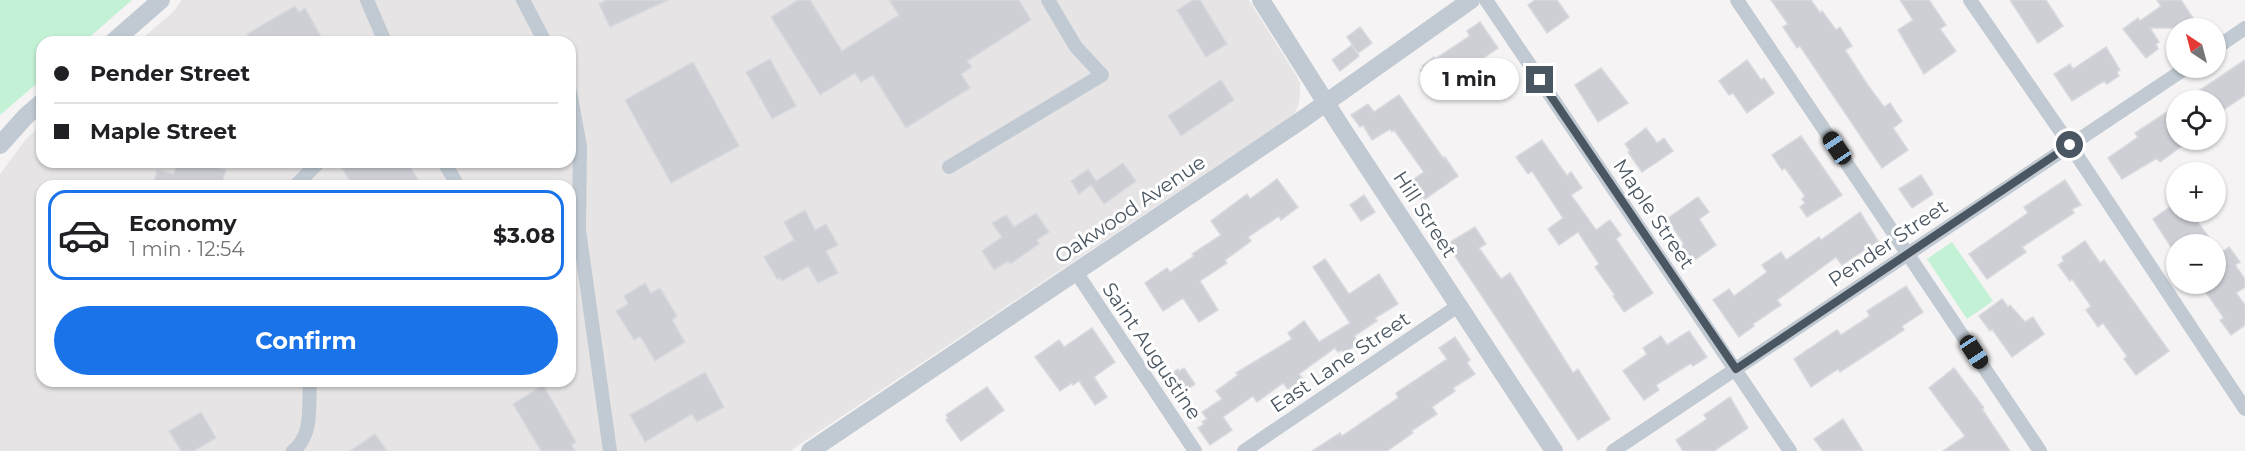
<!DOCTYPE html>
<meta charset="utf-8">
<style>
:root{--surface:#fff;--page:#f6f6f6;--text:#202124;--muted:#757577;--line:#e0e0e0;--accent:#1a73e8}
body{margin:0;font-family:Montserrat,sans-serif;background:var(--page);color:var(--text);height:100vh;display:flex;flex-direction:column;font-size:22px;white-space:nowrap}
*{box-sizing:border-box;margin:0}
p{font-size:20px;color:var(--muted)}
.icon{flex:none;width:33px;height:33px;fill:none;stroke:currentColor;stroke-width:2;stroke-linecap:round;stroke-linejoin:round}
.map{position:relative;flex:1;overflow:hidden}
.drawer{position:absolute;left:36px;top:180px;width:540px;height:207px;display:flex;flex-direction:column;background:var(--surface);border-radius:18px;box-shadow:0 2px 4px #0004}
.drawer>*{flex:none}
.hud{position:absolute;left:36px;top:36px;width:540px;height:132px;border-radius:18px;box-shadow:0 2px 4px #0004;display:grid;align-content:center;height:132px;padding:0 18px;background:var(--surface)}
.needle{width:39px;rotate:324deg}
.buttons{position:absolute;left:2166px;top:18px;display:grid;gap:12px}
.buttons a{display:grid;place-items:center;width:60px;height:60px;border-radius:50%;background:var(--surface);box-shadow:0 2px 4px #0004;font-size:30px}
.end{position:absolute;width:27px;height:27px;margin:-14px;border:8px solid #4a5661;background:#fff;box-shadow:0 0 0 3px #fff}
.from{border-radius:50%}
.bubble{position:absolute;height:42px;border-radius:21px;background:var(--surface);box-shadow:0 2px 4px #0004;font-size:20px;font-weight:700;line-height:42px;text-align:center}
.car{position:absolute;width:18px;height:36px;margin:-18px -9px;border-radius:8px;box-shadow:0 0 4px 2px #0007;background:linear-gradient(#222 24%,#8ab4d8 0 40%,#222 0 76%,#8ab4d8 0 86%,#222 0)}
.hud b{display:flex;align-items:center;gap:21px;height:57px;font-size:22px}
.hud b+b{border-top:2px solid var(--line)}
.hud i{width:15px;height:15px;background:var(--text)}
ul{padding:10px 0 0;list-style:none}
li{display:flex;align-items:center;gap:18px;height:90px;margin:0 12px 9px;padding:0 6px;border:3px solid transparent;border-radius:18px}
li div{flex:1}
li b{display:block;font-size:22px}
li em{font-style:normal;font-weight:700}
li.selected{border-color:var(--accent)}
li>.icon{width:54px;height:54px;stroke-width:1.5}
.button{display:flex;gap:12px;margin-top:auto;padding:12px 18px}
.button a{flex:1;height:69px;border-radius:36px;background:var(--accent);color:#fff;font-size:24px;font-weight:700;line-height:69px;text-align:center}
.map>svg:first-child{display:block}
.education{fill:#e6e4e5;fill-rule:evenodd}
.green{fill:#c3f1d5}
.building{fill:#cdcfd5;stroke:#d7d9de;stroke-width:1.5}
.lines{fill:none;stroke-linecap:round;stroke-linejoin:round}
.minor{stroke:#c1cad2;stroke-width:14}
.tertiary{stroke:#c1cad2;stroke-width:18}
.route{stroke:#4a5661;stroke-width:8}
.labels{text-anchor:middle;stroke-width:6;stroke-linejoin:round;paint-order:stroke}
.street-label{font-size:20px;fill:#4a5661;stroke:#fff}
</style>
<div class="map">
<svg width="2245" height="451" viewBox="0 0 2245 451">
<rect width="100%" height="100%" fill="#f5f3f3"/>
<path class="education" d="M182,0H1249L1296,75L1300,83V94L1298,106L1294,114L790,451H0V174L26,139L42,124V162H570V42H138L173,12ZM42,186H570V381H42Z"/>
<path class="green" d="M0,0H132L84,42H42V79L0,115Z
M1952,242L1993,301L1967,319L1927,259Z"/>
<path class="building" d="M606,0H668L610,27L599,4Z
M798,0H810L842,51L899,15L889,0H1019L1031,20L967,61L972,67L961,74L970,88L906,128L873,75L861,82L855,73L820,95L771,17Z
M1193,0H1200L1227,44L1206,57L1177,10Z
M1535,0H1557L1569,17L1547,33L1528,5Z
M1771,0H1811L1820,13L1822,11L1836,30L1840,27L1852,46L1845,50L1867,84L1884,107L1890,103L1902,121L1893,128L1908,150L1882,168L1800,46L1797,48L1783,27L1788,24Z
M1900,0H1929L1946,25L1940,29L1956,51L1924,74L1898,30L1913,20Z
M2010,0H2046L2063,26L2038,43Z
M2157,0H2181L2193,18L2178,28H2150L2159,42L2156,44L2158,49L2146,58L2123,29L2138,18L2140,21L2161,6Z
M295,6L299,12L305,8L324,42H252L247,34Z
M1480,22L1498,48L1475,64L1489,85L1475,94L1462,75L1459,77L1457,74L1434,91L1420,70L1423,68L1422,66L1434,57L1435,59L1470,36L1467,31Z
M1360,27L1372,43L1358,53L1347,37Z
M1352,45L1359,56L1340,71L1332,60Z
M2106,47L2120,70L2117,72L2119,76L2107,84L2104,81L2072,101L2054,74L2070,64L2073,69Z
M770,59L796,106L772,119L746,72Z
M1747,60L1761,80L1764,78L1774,93L1747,113L1733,93L1729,95L1719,81Z
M2245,60V95L2216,115V100H2185Z
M693,62L739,146L671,183L625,100Z
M1601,68L1628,103L1598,122L1575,85Z
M1221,80L1234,100L1181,136L1168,116Z
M1399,95L1443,158L1445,157L1458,176L1425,199L1423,197L1420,199L1410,184L1412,183L1411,181L1424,172L1394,130L1392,132L1390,129L1372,140L1363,125L1360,127L1351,115L1368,104L1374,112Z
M2176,106V140H2190L2160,162L2157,158L2122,179L2108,158L2138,137L2135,133Z
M1646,128L1657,143L1664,138L1673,151L1642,172L1628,152L1630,151L1625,144Z
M1801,136L1842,195L1807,217L1800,207L1805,203L1802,199L1805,196L1785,168L1782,170L1772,155Z
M1542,140L1567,176L1571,172L1582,188L1571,195L1596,230L1610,220L1621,235L1616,239L1653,293L1624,312L1613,296L1615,295L1595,267L1599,264L1578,232L1559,245L1548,229L1563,218L1532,171L1528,174L1516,157Z
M177,162H197L226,170L221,186H153L157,170L174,174Z
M348,162H407L422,186H353L341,167Z
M1123,163L1136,181L1104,204L1091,185L1079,194L1071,181L1088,169L1096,181Z
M1921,175L1933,194L1912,208L1899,189Z
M1277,179L1298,207L1281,220L1279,216L1248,237L1251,241L1225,260L1227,263L1200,281L1218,310L1199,322L1183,298L1163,311L1145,283L1167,268L1170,272L1194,256L1192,254L1221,235L1211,221L1247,194L1250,199Z
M2065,180L2081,205L2072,209L2074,213L2022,247L2026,252L1987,279L1969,254L2028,213L2024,207Z
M1364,195L1375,212L1361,221L1350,205Z
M1698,197L1709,212L1699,219L1716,245L1692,262L1682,246L1684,244L1667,219Z
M2176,203V212H2190L2214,244H2176V255L2153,219Z
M805,210L815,230L826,224L838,245L826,251L838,273L818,283L808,266L782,281L780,278L777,279L764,257L794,240L784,222Z
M1860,212L1878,241L1842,265L1836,257L1777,300L1781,305L1753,324L1754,326L1739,337L1713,300L1729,289L1734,296L1767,272L1762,265L1781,252L1786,260L1819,237L1821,240Z
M1036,213L1049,232L1037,240L1039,244L1010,264L1008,261L994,270L982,251L1002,237L992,223L1006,215L1014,227Z
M1475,227L1486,244L1479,248L1501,279L1510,273L1573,373L1578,369L1610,419L1578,440L1447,244Z
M2085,241L2100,263L2104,260L2169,351L2136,375L2124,359L2127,356L2103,323L2098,327L2086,310L2091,306L2072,279L2070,281L2058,265L2064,261L2062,257Z
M2229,247L2240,262L2235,265L2245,279V287L2236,293L2245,305V325L2231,335L2220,320L2224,318L2200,284H2216V257Z
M1325,259L1349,294L1379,274L1398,304L1375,318L1377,321L1354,336L1357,340L1354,342L1356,345L1344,353L1342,350L1338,352L1335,348L1299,374L1303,379L1288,389L1283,383L1257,402L1253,396L1223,417L1232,430L1210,445L1198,428L1204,424L1202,422L1207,419L1202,412L1222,399L1216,391L1238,375L1236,373L1292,339L1288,333L1304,321L1319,342L1350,323L1313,267Z
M645,283L651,293L660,288L677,316L672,320L685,342L655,361L640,336L634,340L616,311L628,304L624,296Z
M1906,286L1923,312L1902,326L1904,330L1840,372L1838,369L1811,387L1794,359L1837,330L1841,335L1870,316L1867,311Z
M2002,299L2008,307L2010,305L2025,322L2033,317L2044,334L2012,357L1992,329L1990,331L1979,316Z
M1092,328L1115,362L1094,377L1107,397L1095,405L1079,381L1073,385L1072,383L1060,391L1035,357L1059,340L1064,347Z
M1689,331L1707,357L1693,366L1691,363L1656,385L1659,390L1644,400L1623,371L1647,354L1643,348L1661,336L1667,345Z
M1455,337L1470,360L1467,363L1475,374L1453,388L1455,391L1432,407L1437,414L1411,431L1413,433L1387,451H1312L1340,433L1342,436L1398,398L1396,393L1447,359L1439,348Z
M1184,368L1195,384L1179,395L1166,377L1178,369L1179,371Z
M1954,368L1984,408L1982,409L2010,451H1943L1965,436L1929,388Z
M705,372L724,407L697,422L692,414L645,442L630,415Z
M543,385L576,442L572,445L575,451H541L513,404Z
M987,387L1004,410L961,441L946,420L948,418L946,415Z
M1730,397L1748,428L1714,451H1683L1676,440L1707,419L1704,415Z
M201,412L216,438L194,451H181L169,431Z
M1843,419L1863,451H1823L1814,439Z
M375,434L387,451H350Z"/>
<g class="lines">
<path class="minor" d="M367,0L385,42
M523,0L545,42
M1486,0L1790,451
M1737,0L2040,451
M1970,0L2070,145L2245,409
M2216,48L2245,28
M570,92L580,146L579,230L610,451
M444,162L458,186
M949,167L1102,75L1076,47L1048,0
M295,186L319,162
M1076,272L1195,451
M293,451C314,434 308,406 310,381
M1244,451L1458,306
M1613,451L2186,68"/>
<path class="tertiary" d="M1261,0L1340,125L1554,451
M113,42L161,0
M0,145L26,116L42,102
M810,451L1303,119L1471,0"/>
</g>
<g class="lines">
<path class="route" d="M1540,80L1736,369L2070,145"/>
</g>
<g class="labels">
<g class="street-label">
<text transform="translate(1130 209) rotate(-34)" y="7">Oakwood Avenue</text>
<text transform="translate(1425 214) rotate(57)" y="7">Hill Street</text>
<text transform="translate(1654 214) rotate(56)" y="7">Maple Street</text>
<text transform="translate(1888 243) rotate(-34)" y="7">Pender Street</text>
<text transform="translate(1152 351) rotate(56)" y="7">Saint Augustine</text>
<text transform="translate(1340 362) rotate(-34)" y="7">East Lane Street</text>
</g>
</g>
</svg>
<div class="buttons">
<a><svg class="needle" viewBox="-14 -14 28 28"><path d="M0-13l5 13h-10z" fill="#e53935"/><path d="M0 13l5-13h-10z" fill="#757577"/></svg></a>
<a><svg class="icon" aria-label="locate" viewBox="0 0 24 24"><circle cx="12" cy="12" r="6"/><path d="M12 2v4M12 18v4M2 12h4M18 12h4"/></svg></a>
<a>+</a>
<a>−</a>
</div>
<i class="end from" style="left:2070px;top:145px"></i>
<i class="end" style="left:1540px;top:80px"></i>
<div class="bubble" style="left:1420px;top:58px;width:99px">1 min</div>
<i class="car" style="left:1837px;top:148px;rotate:326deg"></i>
<i class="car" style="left:1974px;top:352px;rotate:147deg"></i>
<div class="hud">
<b><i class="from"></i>Pender Street</b>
<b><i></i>Maple Street</b>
</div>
<section class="drawer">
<ul>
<li class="selected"><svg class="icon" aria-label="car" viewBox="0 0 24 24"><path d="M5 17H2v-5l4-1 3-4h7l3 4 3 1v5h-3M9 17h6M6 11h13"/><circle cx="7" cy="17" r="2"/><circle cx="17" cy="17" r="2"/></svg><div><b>Economy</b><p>1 min · 12:54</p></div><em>$3.08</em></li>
</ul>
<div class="button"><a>Confirm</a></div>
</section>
</div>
